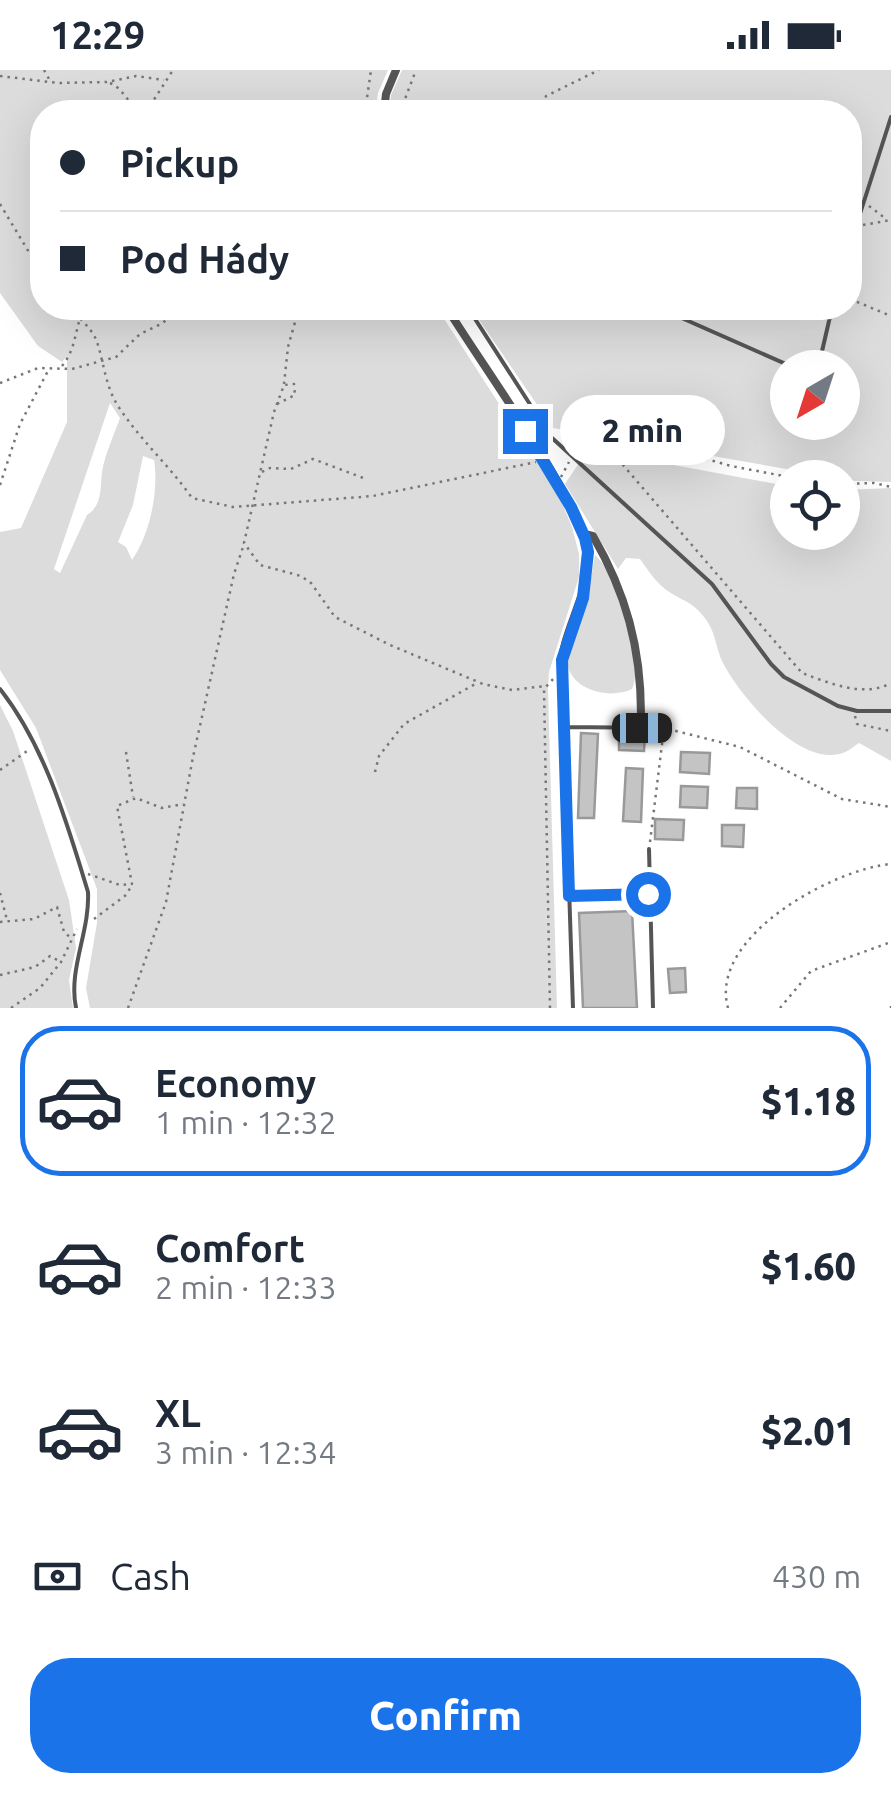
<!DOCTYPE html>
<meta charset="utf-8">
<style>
:root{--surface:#fff;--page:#f2f2f3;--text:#1f2937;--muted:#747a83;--line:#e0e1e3;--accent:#1a73e8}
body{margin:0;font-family:Ubuntu,sans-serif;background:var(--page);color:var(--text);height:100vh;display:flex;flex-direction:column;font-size:38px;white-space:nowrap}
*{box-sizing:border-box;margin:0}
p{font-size:32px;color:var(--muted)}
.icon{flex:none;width:55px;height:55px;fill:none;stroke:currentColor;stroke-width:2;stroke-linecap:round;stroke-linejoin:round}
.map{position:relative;height:938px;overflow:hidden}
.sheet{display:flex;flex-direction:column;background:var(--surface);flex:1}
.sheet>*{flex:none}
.top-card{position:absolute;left:30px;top:30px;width:832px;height:220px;border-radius:40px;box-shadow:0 10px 40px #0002;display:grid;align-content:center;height:220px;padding:0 30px;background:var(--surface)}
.needle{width:65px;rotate:219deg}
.controls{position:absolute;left:770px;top:280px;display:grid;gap:20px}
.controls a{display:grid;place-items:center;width:90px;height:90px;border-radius:50%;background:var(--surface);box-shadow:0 10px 40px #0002;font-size:50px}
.end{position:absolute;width:45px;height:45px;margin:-22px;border:12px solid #1a73e8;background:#fff;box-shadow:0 0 0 5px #fff}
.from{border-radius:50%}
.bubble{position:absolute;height:70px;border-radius:35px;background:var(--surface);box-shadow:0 10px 40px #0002;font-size:32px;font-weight:800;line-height:70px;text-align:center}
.car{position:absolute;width:30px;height:60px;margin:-30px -15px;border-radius:12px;box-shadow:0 0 8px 2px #0007;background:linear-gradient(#222 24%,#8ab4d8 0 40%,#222 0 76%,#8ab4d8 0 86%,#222 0)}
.top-card b{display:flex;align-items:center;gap:35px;height:95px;font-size:38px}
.top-card b+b{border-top:2px solid var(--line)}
.top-card i{width:25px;height:25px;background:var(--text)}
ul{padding:18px 0 0;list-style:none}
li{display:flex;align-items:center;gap:30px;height:150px;margin:0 20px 15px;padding:0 10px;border:5px solid transparent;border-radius:40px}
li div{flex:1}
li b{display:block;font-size:38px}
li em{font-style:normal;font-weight:800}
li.selected{border-color:var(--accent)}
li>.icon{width:90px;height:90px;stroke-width:1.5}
.pay{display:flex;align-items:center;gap:25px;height:110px;padding:0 30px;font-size:38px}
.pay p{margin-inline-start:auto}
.cta{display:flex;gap:20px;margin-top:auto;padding:20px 30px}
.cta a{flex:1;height:115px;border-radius:40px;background:var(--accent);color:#fff;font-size:40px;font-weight:800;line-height:115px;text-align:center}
.status{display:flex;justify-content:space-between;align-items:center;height:70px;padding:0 50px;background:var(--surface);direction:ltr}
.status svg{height:28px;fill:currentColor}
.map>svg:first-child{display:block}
.green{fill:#dcdcdc;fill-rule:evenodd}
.building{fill:#c4c4c4;stroke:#999;stroke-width:2.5}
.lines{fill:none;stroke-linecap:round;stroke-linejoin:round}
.path{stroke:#777;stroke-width:2.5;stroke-dasharray:2.5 5;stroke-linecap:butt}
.lane{stroke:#555;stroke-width:4}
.street{stroke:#555;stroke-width:8}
.route{stroke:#1a73e8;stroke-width:12}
</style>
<div class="status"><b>12:29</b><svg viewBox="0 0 49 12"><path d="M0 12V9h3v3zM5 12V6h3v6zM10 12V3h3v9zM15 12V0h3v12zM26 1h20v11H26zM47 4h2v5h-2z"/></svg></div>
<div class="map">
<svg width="891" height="938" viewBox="0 0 891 938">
<rect width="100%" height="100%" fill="#fff"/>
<path class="green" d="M0,0H388L378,23L375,42H42V238H437L560,428L572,457L579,484V507L549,602L548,619L557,938H90L86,918L97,853V819L36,658L0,600V462L21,458L67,352V286L62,292L38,276L0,223ZM110,333L120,348C114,365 105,384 102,402C100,417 103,435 87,445L60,503L54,499ZM143,386L154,390C159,421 150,464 132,490L126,477L118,472L133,435Z
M402,0H891V412L855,411L553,358L471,238H850V42H390L391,25ZM788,298H842V352H788Z
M589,378L618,379L652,391L787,416L788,462H842L843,420L891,418V691L859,673C853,677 846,683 839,684C797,694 740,626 723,593C716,580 716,564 707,551C694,531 681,531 665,519C655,511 647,499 640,489L626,488L618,499L565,414Z
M595,485C616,502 645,594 632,619C607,631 564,618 567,585L589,520Z
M0,635L13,661L69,830L76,878L69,910L73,938H0Z"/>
<path class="building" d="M581,663L598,664L594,748H578Z
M619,665H645L644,681L619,680Z
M681,682L710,683L709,704L680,702Z
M626,698L643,699L641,752L623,751Z
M681,716L708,717L707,738L680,737Z
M737,718H757V739L736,738Z
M655,749L684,750L683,770L655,769Z
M722,755H744L743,777L722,776Z
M632,841L637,938H583L579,843Z
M685,898L686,922L670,923L668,899Z"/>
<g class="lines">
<path class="path" d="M44,0L49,9
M0,6L58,13L107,12L136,6L164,10
M110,13C123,18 128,34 140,42
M146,42L173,0
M365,42L371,0
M400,42L416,0
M542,42L546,26L599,0
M0,134L42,204
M869,136L886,149
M863,155L891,150
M850,229L891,246
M70,238C80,249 94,260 98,275C104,295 106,317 118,336C140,370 169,395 192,428L233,437L373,426L536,392
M62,296C77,278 75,256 84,238
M0,313L38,298L72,299L116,287L140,264L163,253L177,238
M284,314L288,277L299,238
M277,334L295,325L294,314L284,315L274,342L244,473L260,495L301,506L311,513L335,547L390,575L483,614L512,620L545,616
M577,383L590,364L609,361L731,396L794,408
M579,386L605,387L623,395L802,603C829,613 864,628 891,613
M262,402L270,398L291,399L313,389L366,409
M561,407L569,392
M842,414L874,413L891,417
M0,415L20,354L49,299
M855,646L857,654L891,661
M668,659L740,677L842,729L891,737
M126,682L133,727
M0,700L30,679
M375,702L379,686L404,654L477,613
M650,772L663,666
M88,804L120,815L132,814L117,736L136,728L162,738L183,734
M0,823L7,850
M94,849L126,825L132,815
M0,852L34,849L57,837L64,862L71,868
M0,905L35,897L50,886L61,892
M11,938L40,918L61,892L77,859
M128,938L166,832L193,687L234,504L244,474
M550,938L544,619L554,608
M728,938C708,867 833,799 891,794
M780,938L811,901L891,872
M891,938V936"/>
<path class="lane" d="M850,175L891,47
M468,238L551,367L712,514L771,594L784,607L838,636L857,641H891
M659,238L795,298
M812,298L820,290L832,238
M562,603L573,938
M0,619C45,676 67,753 88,822C90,862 68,899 76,938
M565,657L664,658
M649,779L653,938
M569,826L648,824"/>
<path class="street" d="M384,42L386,24L396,0
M447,238C478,290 587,437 588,489C588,529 560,564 562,600
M584,464L593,466C626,523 641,578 641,644"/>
</g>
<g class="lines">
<path class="route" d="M525,361L571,437L585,468L588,482L583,528L562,590L569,826L648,824"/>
</g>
</svg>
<div class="controls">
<a><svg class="needle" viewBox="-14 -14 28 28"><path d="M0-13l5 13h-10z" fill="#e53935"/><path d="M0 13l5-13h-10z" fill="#747a83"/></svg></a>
<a><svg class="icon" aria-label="locate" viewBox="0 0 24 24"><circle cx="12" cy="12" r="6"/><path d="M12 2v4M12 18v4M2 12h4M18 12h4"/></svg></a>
</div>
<i class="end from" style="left:648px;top:824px"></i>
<i class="end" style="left:525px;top:361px"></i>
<div class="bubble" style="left:560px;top:325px;width:165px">2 min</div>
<i class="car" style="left:642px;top:658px;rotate:90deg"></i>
<div class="top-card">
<b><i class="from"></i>Pickup</b>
<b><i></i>Pod Hády</b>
</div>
</div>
<section class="sheet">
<ul>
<li class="selected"><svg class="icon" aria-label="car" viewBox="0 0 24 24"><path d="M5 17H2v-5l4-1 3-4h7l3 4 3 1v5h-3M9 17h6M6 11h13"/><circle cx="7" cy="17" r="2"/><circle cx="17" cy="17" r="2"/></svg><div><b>Economy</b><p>1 min · 12:32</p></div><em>$1.18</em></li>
<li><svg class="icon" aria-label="car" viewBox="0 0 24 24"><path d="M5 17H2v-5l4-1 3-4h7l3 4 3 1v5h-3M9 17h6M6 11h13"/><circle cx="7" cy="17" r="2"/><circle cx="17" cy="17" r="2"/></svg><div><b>Comfort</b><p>2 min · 12:33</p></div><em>$1.60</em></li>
<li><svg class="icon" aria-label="car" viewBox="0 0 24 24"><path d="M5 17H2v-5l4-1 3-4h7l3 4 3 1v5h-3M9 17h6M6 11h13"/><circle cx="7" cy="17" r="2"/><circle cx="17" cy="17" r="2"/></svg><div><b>XL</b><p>3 min · 12:34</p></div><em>$2.01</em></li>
</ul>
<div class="pay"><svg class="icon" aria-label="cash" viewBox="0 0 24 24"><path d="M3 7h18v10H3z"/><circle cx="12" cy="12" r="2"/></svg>Cash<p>430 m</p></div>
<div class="cta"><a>Confirm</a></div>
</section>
